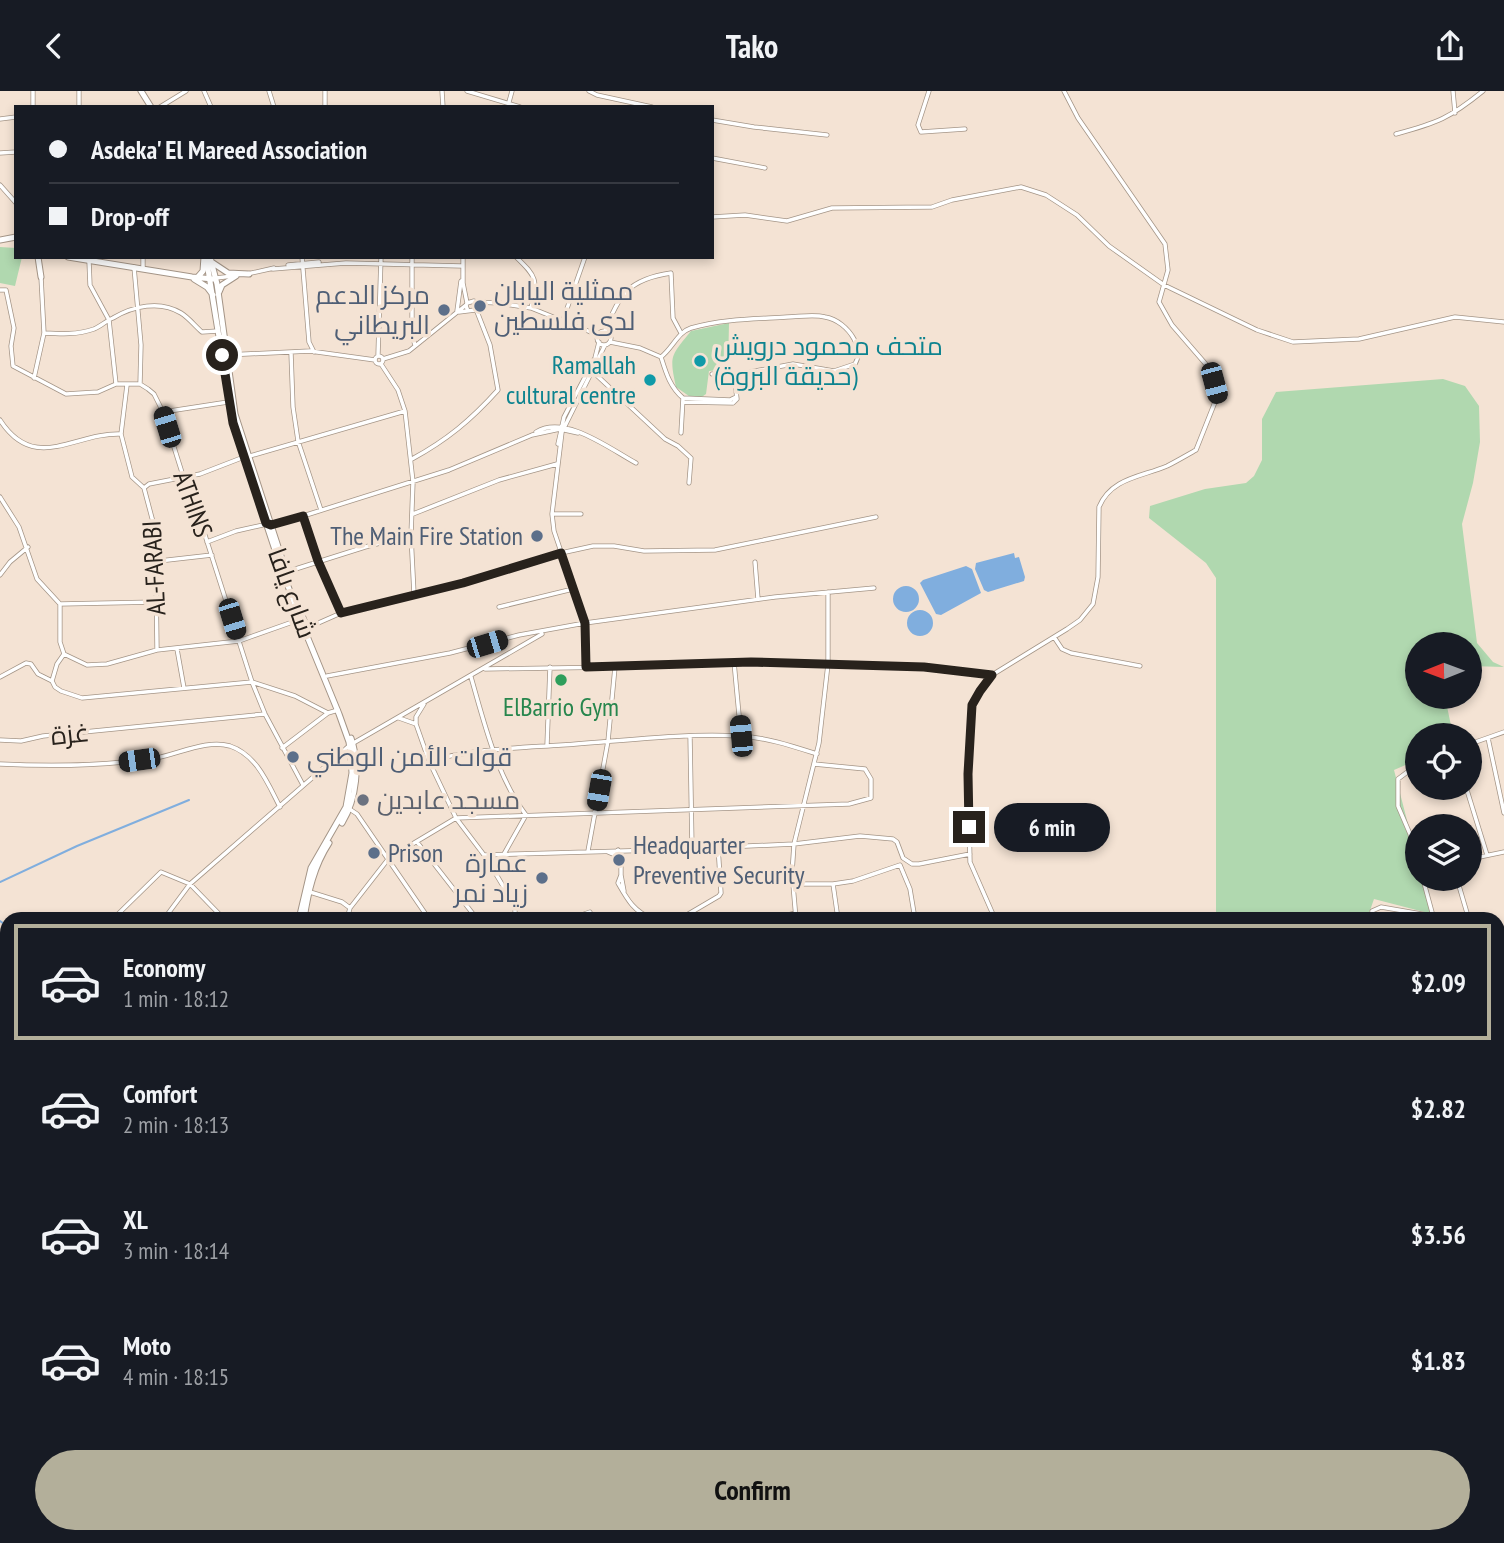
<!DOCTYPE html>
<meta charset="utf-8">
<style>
:root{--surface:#171b24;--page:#242831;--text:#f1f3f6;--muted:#9ea1a6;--line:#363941;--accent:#b3af9a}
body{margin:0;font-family:"PT Sans Narrow",Cairo,sans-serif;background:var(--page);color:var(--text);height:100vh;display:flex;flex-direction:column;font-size:26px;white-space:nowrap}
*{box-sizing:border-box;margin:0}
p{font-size:23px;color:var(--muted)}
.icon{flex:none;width:38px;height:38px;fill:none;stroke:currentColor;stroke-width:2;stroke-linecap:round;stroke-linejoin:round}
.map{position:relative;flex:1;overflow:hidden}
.sheet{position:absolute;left:0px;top:821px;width:1505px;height:632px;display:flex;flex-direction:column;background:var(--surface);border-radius:21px 21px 0 0;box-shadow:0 4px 10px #0003}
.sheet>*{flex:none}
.banner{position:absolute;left:14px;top:14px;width:700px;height:154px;border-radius:0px;box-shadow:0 4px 10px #0003;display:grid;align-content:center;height:154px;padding:0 35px;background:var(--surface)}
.needle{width:46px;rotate:269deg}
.fabs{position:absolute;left:1405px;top:541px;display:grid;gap:14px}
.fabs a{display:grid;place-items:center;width:77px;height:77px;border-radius:50%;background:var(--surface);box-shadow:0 4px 10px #0003;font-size:35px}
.end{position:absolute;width:32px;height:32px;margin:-16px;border:9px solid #28221c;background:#fff;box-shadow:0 0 0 4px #fff}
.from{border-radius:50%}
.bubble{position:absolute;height:49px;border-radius:24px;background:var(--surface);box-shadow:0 4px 10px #0003;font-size:23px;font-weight:600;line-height:49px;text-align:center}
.car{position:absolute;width:21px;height:42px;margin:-21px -10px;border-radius:9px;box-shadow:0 0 5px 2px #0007;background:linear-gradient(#222 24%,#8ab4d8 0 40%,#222 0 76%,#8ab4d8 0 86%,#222 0)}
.banner b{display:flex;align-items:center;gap:24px;height:66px;font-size:26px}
.banner b+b{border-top:2px solid var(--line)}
.banner i{width:18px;height:18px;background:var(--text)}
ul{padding:12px 0 0;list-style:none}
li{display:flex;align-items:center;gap:21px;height:116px;margin:0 14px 10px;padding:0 21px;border:4px solid transparent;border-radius:0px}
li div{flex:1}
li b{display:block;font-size:26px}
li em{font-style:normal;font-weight:600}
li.active{border-color:var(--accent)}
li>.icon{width:63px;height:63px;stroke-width:1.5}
.button{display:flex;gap:14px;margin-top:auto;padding:14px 35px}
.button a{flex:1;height:80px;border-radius:42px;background:var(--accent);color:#111;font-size:28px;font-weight:600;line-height:80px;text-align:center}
header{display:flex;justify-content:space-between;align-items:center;height:91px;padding:0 35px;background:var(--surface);font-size:32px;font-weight:600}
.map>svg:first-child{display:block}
.green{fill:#b0d8af}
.water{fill:#80aede}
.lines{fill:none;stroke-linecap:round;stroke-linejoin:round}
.stream{stroke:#80aede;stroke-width:2}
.minor-casing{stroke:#a49587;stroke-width:5}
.major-casing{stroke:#a49587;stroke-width:7}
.minor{stroke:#fff;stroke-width:3.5}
.major{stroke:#fff;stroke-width:5}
.route{stroke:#28221c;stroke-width:9}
.service-dot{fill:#5c6f8a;stroke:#f4e3d4;stroke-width:2.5}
.culture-dot{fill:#0f9aa8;stroke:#f4e3d4;stroke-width:2.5}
.leisure-dot{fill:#2e9e5b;stroke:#f4e3d4;stroke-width:2.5}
.worship-dot{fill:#6b7280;stroke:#f4e3d4;stroke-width:2.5}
.labels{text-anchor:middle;stroke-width:7;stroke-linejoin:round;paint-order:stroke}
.service-label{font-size:26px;fill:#4e5e75;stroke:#f4e3d4;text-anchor:start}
.culture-label{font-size:26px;fill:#0d838f;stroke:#f4e3d4;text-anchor:start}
.street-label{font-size:26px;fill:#28221c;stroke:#f4e3d4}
.leisure-label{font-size:26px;fill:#27864d;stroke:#f4e3d4}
.worship-label{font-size:26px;fill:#5b616d;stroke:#f4e3d4;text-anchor:start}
</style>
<header><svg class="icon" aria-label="back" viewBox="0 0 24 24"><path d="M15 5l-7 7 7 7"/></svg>Tako<svg class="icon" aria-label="share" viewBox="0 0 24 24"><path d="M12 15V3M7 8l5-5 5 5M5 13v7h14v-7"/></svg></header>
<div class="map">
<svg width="1504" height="1452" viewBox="0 0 1504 1452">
<rect width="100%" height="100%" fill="#f4e3d4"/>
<path class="green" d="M0,156L16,157V166H22L15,195L0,192Z
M729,232L728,278L709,280L706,303L696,310L676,296C669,264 671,265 691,240Z
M1443,288L1465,295L1479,315L1480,351L1473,392L1462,433L1477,552L1493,571L1504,576L1470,575V553H1418V606H1445L1453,644H1418L1417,669L1394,679L1417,768L1418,788H1423L1432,823L1374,808L1367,828H1216V487L1206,472L1149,427L1150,415L1205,398L1246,392L1254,385L1262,369V328L1276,301Z
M1504,1131V1452H1405L1410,1446H1498V1135Z"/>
<path class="water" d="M1014,462L1015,467L1019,466L1025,486L1024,490L988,501L984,499L975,478L976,472Z
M966,475L972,478L981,502L941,524L936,523L920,492L923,489Z
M893 508a13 13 0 1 1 26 0a13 13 0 1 1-26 0Z
M907 532a13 13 0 1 1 26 0a13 13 0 1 1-26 0Z"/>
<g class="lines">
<path class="stream" d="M0,791L77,755L189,709
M0,830L7,835"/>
<defs>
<path id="minor" d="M33,0V16
M79,0V16
M204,0L211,16
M269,0L274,16
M325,0V16
M442,0L443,16
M467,0L520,16
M589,0L597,4L652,16
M929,0L918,34L921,41L965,38
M1453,0L1455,22
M509,11L512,0
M160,16L186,0
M0,28L16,26
M712,29L754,36L827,44
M1396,43C1437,32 1450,27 1483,0
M0,62L16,61
M712,67L765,77
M0,94L16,112
M712,126L745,124L787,130L832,117L932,116L952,109L1021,96L1046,104L1077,124L1109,155L1164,194L1257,239L1293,251L1359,248L1455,226L1504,231
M143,166V178
M302,166L309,251L314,261
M412,166V245L415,254
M463,166V192L467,212
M516,166C537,186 538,189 531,217
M89,170L90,194L109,229L116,293
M288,174L319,171
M134,176L141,254L140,293
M273,178L346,172L462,175
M247,183L274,177
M216,187L233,185
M0,199H6L14,237L11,255L13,275L66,303L98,301L116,293H140L148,298L154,303L163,321L195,423L204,441L252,591L265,623L303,694
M475,211L499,212L531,217L598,244
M457,220L461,190
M459,221L475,219L477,214L474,210L467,212L466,215L468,220
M563,229L585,166
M597 247a7 7 0 1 1 14 0a7 7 0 1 1-14 0Z
M605,241C618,204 629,188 671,182L673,227L681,242
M44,242C61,243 77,244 94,238C101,235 106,230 113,227C133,215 160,209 181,222C189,227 195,235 202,241L218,240
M610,251L640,257L661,266C666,282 670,296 683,307L681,342
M291,262L293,316L298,350L321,419
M227,264L310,260L375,269
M378,264L381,166
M375 269a4 4 0 1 1 8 0a4 4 0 1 1-8 0Z
M661,266C672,258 678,241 691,237C722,228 755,228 787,226C799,226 813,223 825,226C837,228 848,237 854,248C858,256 860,265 855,273L834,280L793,273L739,283H712
M383,268L409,260L466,214
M381,273L398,299L405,320L413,391L411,444L414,503
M592,280L665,348L678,355L691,367L689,392
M34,287L44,242L41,186
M683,307L730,309L736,306
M683,311L733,312L737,308L734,283
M163,321L228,311
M0,329C35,383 75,341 121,343L127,294
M536,341C565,323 610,358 636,372
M121,343L132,386L144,397L153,431L159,470L156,484L157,559
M558,353L564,326L595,267L599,251
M250,365L405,320
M412,368C447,349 471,329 498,299L490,254L476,218
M144,397L149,393L200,383L244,366
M0,406L19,436L37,488L60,513V551L64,563
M413,423L499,389L557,373
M552,423H581
M303,425L449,379L532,344L560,338L578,342
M207,451L236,440L303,425L318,470L341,522
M159,470L212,464
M755,471L758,508
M286,481L365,456L411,444
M0,484L10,471L28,456
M60,513L156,511
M499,516L573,498
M307,537L341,522L463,492L561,462L593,455H614L644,460L715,459L876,426
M1054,546L1062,558L1071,562L1140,575
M177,558L184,597
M64,563L87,574L107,573L157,559L239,550L301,528
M734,571L741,645
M586,576L585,532L554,440L552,423L562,341L605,254
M485,578L615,576L734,571L939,577L992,584
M327,585L450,562L519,544L585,532L775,506L874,497
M0,586L26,572L31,573L38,583L52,590L55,596L61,600L82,607L252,591L295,605L328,622
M471,586C484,631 497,686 526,724
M52,590L57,573L64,563
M424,613L416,626V633L429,670L456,727L487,768L509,805L515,817V828
M399,627L416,633
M690,645L692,756
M1488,647L1504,722
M0,649L21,650L43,645L265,623
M1470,653L1504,641
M547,654L550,576
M282,657L328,622L338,619
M429,670C472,658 518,657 562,654C621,650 680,642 739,645C765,646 792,655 817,663
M0,673C40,675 84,675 124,671C135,670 146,669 156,667C179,663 207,648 230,655C257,664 268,693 280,716
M1418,673L1398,688V715L1410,743L1418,769
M1466,696L1487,764
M348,717L357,723L429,828
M417,751L477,828
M618,759L621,764V784
M588,760L608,650L615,576
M608,761L615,764L620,770
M504,763L526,724
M484,764L658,759L794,753L860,745L893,748L897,751L903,767L912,773H919L970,763
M1470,768L1504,761
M1423,788L1433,825
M1457,788L1467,822
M794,793H833L838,828
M833,793L853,790L900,774L910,798L915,828
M624,800L621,784L618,792C627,808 634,821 653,828
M310,801L342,811L350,817
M113,828L161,781L190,793L224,828
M164,828L190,793L350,654L542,543
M347,828L350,817L389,767L456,727L849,713L871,707V688L865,678L814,673
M551,828L558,825L559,828
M570,828L590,821
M664,828L685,825L719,805L721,802L718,755
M775,828L795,822
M796,828L792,782L794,753L819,652L828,573V501
M926,828L947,825L951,828
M995,828L970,771L968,683L972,614L980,600L992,584L1067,538L1080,529L1093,513L1098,486L1099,416C1111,387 1141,386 1167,375C1177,370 1187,364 1196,359L1217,306L1210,278L1172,234L1159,211L1168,179L1165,153L1078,27L1064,0
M1372,828V820L1381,816L1433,825L1434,828
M1498,870L1504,869
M1498,923L1504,921
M1498,941L1504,939
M0,983L7,986
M0,1055L7,1057
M0,1081L7,1092
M0,1109L7,1108
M0,1135L7,1131
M0,1248L7,1246
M0,1300L7,1302
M0,1377L7,1376
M0,1407H7
M0,1423L7,1424
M0,1444L5,1452
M73,1446L74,1452
M126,1446L149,1452
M228,1446L238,1452
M428,1446L433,1452
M470,1446L471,1452
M505,1446L506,1452
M660,1446L706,1452
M875,1446L873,1448L876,1452
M1226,1446H1244
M34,1452L35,1446
M191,1452L205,1447L226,1446
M265,1452L273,1446
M315,1452L323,1446
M360,1452L365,1446
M723,1452V1446
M793,1452L806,1446
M921,1452L931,1446
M1024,1452L1027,1446"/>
<path id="major" d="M141,0L151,16
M0,149L16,146
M38,166L41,186
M68,166L192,186L213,188
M206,166L233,332L277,465L300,528L339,623L349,651L351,665L352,682L346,716L311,777L299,828
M210,166L217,193L235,323L282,468
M213,172L228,182L249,183
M197,187L203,180L204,166
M194,188L207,196L213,204
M219,201L222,194L236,185
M298,514L307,537
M342,732C357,707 360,674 351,647
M304,828C308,801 314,775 329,752
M0,1179L7,1176
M0,1184L7,1182
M370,1446L375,1452"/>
</defs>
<use href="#minor" class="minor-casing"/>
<use href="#major" class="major-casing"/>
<use href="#minor" class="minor"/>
<use href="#major" class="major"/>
</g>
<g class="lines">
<path class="route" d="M222,264L233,332L266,432L271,434L303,425L318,470L341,522L463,492L561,462L585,532L586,576L751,571L924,576L992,584L980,600L972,614L968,683L969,736"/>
</g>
<g class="service-dot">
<circle cx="480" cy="215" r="7"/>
<circle cx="444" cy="219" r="7"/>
<circle cx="537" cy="445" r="7"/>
<circle cx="293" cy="666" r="7"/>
<circle cx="374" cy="762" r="7"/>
<circle cx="619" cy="769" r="7"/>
<circle cx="542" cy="787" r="7"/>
</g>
<g class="culture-dot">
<circle cx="700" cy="270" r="7"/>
<circle cx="650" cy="289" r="7"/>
</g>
<circle class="leisure-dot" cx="561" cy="589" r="7"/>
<circle class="worship-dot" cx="363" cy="709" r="7"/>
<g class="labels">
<g class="service-label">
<text x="494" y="209">ممثلية اليابان<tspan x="494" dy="30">لدى فلسطين</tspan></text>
<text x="430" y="213" text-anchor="end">مركز الدعم<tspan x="430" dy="30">البريطاني</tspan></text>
<text x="523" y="454" text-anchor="end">The Main Fire Station</text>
<text x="307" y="675">قوات الأمن الوطني</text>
<text x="633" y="763">Headquarter<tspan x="633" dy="30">Preventive Security</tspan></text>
<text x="388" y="771">Prison</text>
<text x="528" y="781" text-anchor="end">عمارة<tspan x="528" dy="30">زياد نمر</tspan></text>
</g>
<g class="culture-label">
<text x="714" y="264">متحف محمود درويش<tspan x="714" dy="30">(حديقة البروة)</tspan></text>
<text x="636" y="283" text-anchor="end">Ramallah<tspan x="636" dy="30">cultural centre</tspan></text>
</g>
<g class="street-label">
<text transform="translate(193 413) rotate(70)" y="9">ATHINS</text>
<text transform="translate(154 477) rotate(-93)" y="9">AL-FARABI</text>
<text transform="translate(292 502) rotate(70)" y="9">شارع يافا</text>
<text transform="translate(70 643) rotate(-6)" y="9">غزة</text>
</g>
<g class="leisure-label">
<text x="561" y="625">ElBarrio Gym</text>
</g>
<g class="worship-label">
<text x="377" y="718">مسجد عابدين</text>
</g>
</g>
</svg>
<div class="fabs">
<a><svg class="needle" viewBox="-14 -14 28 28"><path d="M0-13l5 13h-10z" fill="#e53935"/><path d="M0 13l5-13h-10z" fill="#9ea1a6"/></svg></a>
<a><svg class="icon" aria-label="locate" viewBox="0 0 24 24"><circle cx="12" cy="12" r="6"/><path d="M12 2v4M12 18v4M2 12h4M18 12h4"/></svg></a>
<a><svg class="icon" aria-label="layers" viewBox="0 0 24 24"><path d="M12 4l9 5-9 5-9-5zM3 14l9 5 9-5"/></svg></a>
</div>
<i class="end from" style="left:222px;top:264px"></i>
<i class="end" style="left:969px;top:736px"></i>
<div class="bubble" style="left:994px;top:712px;width:116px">6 min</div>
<i class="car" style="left:1214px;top:292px;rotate:165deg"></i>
<i class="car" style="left:167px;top:336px;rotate:343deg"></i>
<i class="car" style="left:232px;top:528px;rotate:163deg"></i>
<i class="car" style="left:487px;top:553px;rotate:73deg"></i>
<i class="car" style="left:741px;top:645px;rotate:355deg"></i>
<i class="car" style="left:139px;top:669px;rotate:262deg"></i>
<i class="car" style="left:599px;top:699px;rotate:190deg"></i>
<div class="banner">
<b><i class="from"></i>Asdeka' El Mareed Association</b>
<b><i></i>Drop-off</b>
</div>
<section class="sheet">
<ul>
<li class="active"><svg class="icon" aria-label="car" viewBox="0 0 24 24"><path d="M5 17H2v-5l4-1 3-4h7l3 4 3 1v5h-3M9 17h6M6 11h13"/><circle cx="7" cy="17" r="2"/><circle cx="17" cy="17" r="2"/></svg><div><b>Economy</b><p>1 min · 18:12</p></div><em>$2.09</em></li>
<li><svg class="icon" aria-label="car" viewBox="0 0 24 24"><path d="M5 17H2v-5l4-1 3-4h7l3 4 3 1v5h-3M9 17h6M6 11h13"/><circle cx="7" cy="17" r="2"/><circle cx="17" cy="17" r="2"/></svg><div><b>Comfort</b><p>2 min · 18:13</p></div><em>$2.82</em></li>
<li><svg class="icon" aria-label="car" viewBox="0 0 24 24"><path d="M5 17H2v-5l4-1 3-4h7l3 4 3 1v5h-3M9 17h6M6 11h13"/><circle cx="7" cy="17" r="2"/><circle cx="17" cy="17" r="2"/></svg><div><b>XL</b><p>3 min · 18:14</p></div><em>$3.56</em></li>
<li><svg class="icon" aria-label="car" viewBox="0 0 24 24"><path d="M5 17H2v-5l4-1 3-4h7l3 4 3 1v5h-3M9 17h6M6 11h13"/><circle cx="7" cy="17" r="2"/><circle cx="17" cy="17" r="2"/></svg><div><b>Moto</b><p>4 min · 18:15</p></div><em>$1.83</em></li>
</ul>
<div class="button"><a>Confirm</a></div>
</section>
</div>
